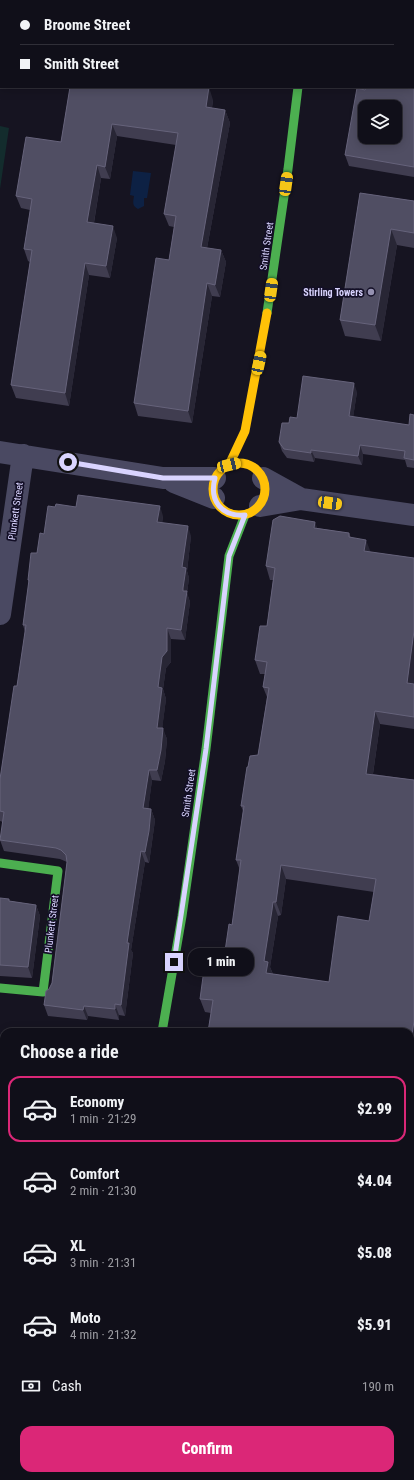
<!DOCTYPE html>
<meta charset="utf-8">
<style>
:root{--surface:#100f19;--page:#1e1d26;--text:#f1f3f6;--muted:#9c9ca2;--line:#302f38;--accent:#db2777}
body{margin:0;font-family:"Roboto Condensed",sans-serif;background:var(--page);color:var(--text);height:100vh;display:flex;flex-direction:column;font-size:15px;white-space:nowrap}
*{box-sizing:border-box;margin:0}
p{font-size:13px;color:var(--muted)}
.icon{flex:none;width:22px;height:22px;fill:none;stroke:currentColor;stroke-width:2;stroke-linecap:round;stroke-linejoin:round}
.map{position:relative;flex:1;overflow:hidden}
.side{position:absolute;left:0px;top:1028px;width:414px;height:452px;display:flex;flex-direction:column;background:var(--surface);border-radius:12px 12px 0 0;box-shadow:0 2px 10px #0003,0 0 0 1px var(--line)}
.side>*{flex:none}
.hud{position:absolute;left:0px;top:0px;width:414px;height:88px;box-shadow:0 2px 10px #0003,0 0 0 1px var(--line);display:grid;align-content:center;height:88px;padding:0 20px;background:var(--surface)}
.controls{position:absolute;left:358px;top:100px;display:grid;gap:8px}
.controls a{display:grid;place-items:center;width:44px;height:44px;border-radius:8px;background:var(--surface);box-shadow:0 2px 10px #0003,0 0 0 1px var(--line);font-size:20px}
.end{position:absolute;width:18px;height:18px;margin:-9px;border:5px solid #d9d4ff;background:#111;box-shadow:0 0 0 2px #111}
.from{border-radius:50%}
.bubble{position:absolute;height:28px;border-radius:12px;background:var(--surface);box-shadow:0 2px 10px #0003,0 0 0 1px var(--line);font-size:13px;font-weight:800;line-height:28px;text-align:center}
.car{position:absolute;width:12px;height:24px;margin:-12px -6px;border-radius:5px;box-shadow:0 0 3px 1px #0007;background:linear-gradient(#f5c518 24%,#345 0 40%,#f5c518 0 76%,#345 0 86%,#f5c518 0)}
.hud b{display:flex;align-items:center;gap:14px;height:38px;font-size:15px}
.hud b+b{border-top:1px solid var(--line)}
.hud i{width:10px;height:10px;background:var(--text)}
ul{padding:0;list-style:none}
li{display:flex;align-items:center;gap:12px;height:66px;margin:0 8px 6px;padding:0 12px;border:2px solid transparent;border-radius:12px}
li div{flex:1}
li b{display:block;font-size:15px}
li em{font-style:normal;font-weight:800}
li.selected{border-color:var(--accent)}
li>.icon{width:36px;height:36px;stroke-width:1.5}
h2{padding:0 20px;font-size:18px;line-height:48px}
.pay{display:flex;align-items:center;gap:10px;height:44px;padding:0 20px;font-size:15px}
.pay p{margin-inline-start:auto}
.cta{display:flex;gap:8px;margin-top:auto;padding:8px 20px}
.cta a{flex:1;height:46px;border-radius:12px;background:var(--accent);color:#fff;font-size:16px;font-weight:800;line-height:46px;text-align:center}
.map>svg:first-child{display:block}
.green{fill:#132c2d}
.water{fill:#0d2144}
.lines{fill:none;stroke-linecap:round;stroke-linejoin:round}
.street{stroke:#4a4962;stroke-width:22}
.fast{stroke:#4caf50;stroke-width:9}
.slow{stroke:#ffc107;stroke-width:9}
.jam{stroke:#c62828;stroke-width:9}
.wall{fill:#403d50;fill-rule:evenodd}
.shaded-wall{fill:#282635}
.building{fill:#504e63;stroke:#66637b;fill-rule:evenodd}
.route{stroke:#d9d4ff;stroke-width:5}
.poi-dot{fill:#9591b1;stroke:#130f26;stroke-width:1.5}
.labels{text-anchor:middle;stroke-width:3.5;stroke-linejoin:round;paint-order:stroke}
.street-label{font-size:10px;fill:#d9d4ff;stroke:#130f26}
.poi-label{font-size:10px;font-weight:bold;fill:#d9d4ff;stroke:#130f26;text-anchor:end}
</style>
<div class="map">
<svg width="414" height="1480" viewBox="0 0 414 1480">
<rect width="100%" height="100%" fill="#161421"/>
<path class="green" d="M0,126L9,128L0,189Z
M0,1186H4V1476H77V1480H0Z"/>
<path class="water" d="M133,171L151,173L147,198H144V206L138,209C132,206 133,202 134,196L130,195Z"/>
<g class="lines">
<path class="street" d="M0,452L163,478H215
M263,478L301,499
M174,482L214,498
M260,506L301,499L414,515
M0,614L23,455
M77,1480V1476"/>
<path class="fast" d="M267,313L288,169L298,87
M0,863L58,871L43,992L0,988
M162,1032L182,916L206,749L229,556L245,515"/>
<path class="slow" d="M307,0V1
M213 489a26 26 0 1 1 52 0a26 26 0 1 1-52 0Z
M229,465L245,431L267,313
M0,1186H4"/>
<path class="jam" d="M410,1253H414"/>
</g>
<path class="wall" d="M414,0V177L349,166L345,155L365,90Z
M70,87L213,100L212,108L225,110L230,123L207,248L221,250L226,262L220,297L212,296L192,423L138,416L134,403L169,260L174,227L169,226L164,214L176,145L117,136L110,179L101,178L94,223L117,238L110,278L89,275L69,406L16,398L11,385L30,262L28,261L24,249L30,210L21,208L16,196L61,142Z
M360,193L414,201V248L397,245L381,341L345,336L340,320Z
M357,392L353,417L409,425L414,415V468L407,467L405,460L363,454L362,465L315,458L314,462L287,458L282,451L279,442L289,423L297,418Z
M55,507H76L163,516L162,523L191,536L187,571L189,578L187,593L190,602L185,640L171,639V662L166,668L163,689L166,699L162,728L167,739L165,761L161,781L152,780L148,809H151L155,820L152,842L149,863L145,862L131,950L133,953L125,1016L119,1015V1020L88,1016L87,1020L48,1016L44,1005L52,983L67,862L60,859L4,851L0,840L3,822L0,821V779L17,686L25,632L23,625L29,583L28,580L44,534Z
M317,528L349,533L351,538L370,552L414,558V680L413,684H414V729L380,724L373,774L414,780V1056L410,1055V1032H208L211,1013L205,1012L200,999L223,965L232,925L240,870L236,860L243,811L241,806L248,767L258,755L267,697L263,687L265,674H260L255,660L267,626L273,580H270L266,566ZM286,879L374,892L369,921L329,982L273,974L270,967L277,923L278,916L281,915Z
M0,898L10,901L36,905L40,916L32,978L0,976Z
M0,1053L4,1054V1140H0Z
M410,1120L414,1121V1203L410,1202Z
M410,1290H414V1366L410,1365Z
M410,1405L414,1406V1480L410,1476L412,1428L413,1427L410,1426Z"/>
<path class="shaded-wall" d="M158,0H165V1H158Z
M232,0H239V1H232Z
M209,87L213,100L210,120L206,107Z
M225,110L230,123L205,259L201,247Z
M112,124L117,136L110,179L105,167Z
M97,165L101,178L92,234L87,222Z
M113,226L117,238L110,278L106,266Z
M391,229L397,245L381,341L375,325Z
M221,250L226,262L220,297L215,285Z
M85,263L89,275L69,406L65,393Z
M207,283L212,296L192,423L188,411Z
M354,383L357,392L352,425L349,416Z
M360,445L363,454L362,465L358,456Z
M311,450L315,458L314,462L311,453Z
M160,506L163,516L161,532L157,522Z
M315,522L320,536L314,528Z
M188,526L191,536L187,571L189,578L187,593L190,602L185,640L181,630L182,567Z
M366,540L371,553L364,551Z
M167,628L171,639V662L166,668L163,689L166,699L161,738L157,728L158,687L162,657Z
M414,631V680L412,697L407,683Z
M375,711L380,724L371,787L366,774Z
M163,728L167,739L165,761L161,781L157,770Z
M149,770L152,780L147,819L143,808Z
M151,809L155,820L152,842L149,863L145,852Z
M141,851L145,862L131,950L133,953L125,1016L121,1005L127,943Z
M281,865L286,879L281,915L276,902Z
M273,902L278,916L270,967L273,975L266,973L264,961Z
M36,905L40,916L32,978L28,967Z
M115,1004L119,1015V1020L115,1009Z
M84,1006L88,1016L87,1020L83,1010Z
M414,1021V1051L411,1042Z"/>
<path class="building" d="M107,0H158V1H106Z
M206,0H232V1H206Z
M380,0H414V167L345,155L357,88L365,90L366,87H413V1H380ZM365,107H395V137H365Z
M70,87H209L206,107L225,110L201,247L221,250L215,285L207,283L188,411L134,403L156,258L169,260L176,216L164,214L178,133L112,124L105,167L97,165L87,222L113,226L106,266L85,263L65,393L11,385L32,250L24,249L32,199L16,196L26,137L61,142Z
M360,193L414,201V233L391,229L375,325L340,320Z
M303,376L354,383L349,416L409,425L410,414L414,415V460L404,458L405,451L360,445L358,456L311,450V453L284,449L279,442L282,423H289L290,417L297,418Z
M78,495L160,506L157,522L188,526L182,567L186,568L183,588V591H187L181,630L167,628V651L162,657L158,687L162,688L157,728H163L161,750L157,770H149L143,808L151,809L149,831L145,852L141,851L127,943H129L121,1005L115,1004V1009L84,1006L83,1010L44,1005L46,991L49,989L52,983L67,862L66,855L61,850L56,848L0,840L4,812L0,811V779L14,686H17L26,625H23L29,580H28L31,553H37L40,533L44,534L48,506L55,507L56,504L76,507Z
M280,516L315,522L314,528L349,533V537L366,540L364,551L414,558V631L407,683L414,684V717L375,711L366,774L414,780V1021L411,1042H410V1032H335L313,1029V1032H208L213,1000L200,999L205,962L223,965L229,924L232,925L241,860H236L244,806H241L247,767H248L250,756L258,755L269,688L263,687L267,662L255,660L260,626H267L275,568L266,566L273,520ZM281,865L376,879L369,921L338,916L329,982L266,973L268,962L264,961L272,910L273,902H276Z
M0,898L9,899V901L36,905L28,967L0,965Z
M0,1053L4,1054V1130L0,1129Z
M410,1120L414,1121V1190H410Z
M410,1290H414V1355L410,1354Z
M410,1405L414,1406V1417L410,1415Z
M414,1426V1480H100V1476H410V1428H412Z"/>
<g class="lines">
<path class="route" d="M68,462L163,478H215C209,500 221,517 245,515L229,556L206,749L174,962"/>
</g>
<circle class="poi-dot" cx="371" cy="292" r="4"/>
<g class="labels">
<g class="street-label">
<text transform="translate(266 246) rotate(-82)" y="4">Smith Street</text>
<text transform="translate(15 511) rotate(-82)" y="4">Plunkett Street</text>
<text transform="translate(188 793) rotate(-82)" y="4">Smith Street</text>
<text transform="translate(51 924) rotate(-83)" y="4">Plunkett Street</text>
</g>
<g class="poi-label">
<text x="363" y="296">Stirling Towers</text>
</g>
</g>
</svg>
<div class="controls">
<a><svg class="icon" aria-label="layers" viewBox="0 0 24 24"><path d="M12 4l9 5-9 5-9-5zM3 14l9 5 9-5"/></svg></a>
</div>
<i class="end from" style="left:68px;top:462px"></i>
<i class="end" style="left:174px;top:962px"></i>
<div class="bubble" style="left:188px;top:948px;width:66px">1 min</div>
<i class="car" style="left:286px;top:184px;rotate:8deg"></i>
<i class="car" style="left:271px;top:290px;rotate:8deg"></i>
<i class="car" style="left:259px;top:363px;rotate:12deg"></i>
<i class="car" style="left:229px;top:465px;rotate:77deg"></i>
<i class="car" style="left:330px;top:503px;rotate:98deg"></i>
<div class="hud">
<b><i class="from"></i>Broome Street</b>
<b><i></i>Smith Street</b>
</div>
<section class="side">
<h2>Choose a ride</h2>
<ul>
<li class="selected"><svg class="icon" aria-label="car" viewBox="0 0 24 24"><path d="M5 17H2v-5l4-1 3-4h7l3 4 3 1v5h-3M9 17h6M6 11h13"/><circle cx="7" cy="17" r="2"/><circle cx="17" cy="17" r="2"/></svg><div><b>Economy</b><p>1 min · 21:29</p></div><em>$2.99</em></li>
<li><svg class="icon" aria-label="car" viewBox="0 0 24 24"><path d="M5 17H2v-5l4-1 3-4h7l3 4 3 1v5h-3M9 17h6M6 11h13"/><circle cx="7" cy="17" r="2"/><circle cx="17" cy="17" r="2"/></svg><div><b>Comfort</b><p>2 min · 21:30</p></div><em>$4.04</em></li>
<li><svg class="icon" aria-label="car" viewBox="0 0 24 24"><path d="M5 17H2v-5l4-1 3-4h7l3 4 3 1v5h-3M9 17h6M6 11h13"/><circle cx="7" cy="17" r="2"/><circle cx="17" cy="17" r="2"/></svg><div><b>XL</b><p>3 min · 21:31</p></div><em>$5.08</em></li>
<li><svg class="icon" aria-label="car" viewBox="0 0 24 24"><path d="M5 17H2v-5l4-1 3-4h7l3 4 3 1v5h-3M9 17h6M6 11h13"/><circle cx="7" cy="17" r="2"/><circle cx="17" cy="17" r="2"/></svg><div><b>Moto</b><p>4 min · 21:32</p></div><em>$5.91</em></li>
</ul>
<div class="pay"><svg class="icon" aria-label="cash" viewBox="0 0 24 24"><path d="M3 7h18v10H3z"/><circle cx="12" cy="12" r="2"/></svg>Cash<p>190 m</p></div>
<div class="cta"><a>Confirm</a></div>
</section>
</div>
